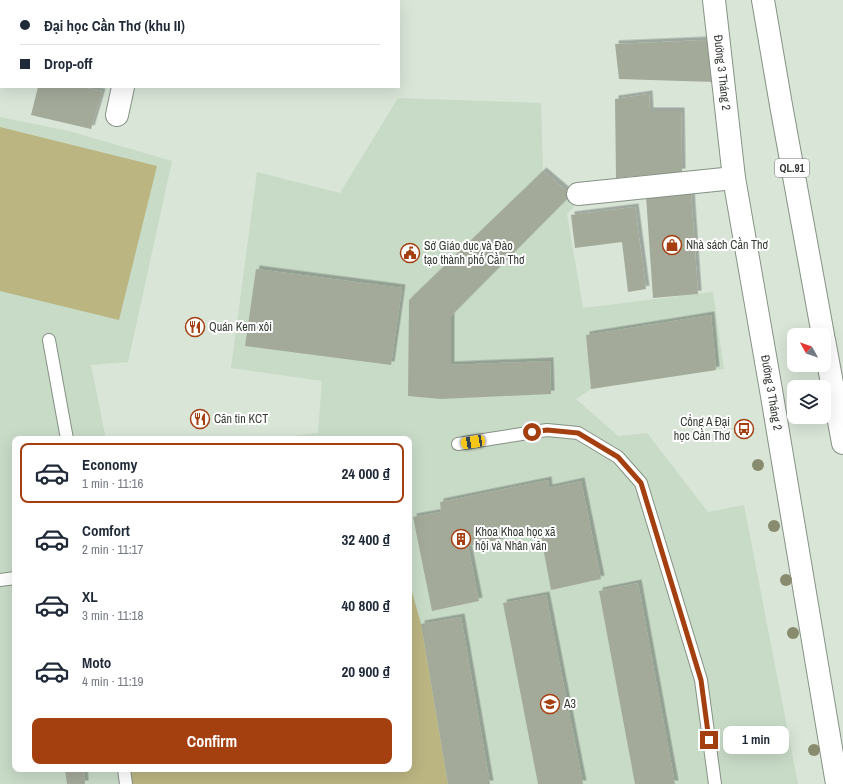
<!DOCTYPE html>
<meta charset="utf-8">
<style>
:root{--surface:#fff;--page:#f2f2f3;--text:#1f2937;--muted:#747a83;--line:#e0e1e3;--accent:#a43f10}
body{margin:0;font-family:"Archivo Narrow",sans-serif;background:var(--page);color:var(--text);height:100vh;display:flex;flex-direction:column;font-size:15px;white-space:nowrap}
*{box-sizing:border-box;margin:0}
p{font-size:13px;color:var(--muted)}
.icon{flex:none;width:22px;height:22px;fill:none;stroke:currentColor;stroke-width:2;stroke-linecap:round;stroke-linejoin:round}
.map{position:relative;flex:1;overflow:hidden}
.drawer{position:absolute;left:12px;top:436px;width:400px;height:336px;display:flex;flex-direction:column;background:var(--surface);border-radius:8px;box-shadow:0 4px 16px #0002}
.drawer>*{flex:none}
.hud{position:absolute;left:0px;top:0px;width:400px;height:88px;box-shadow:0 4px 16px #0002;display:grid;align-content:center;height:88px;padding:0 20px;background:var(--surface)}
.needle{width:26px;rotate:310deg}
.tools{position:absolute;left:787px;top:328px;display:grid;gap:8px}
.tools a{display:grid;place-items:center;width:44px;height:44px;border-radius:8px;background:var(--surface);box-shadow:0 4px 16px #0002;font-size:20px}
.end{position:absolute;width:18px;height:18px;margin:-9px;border:5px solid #a43f10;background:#fff;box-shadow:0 0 0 2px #fff}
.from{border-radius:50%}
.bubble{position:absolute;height:28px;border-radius:8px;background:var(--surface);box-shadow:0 4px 16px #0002;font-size:13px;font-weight:800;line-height:28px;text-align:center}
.car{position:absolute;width:12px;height:24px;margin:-12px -6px;border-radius:5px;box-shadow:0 0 3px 1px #0007;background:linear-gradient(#f5c518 24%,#345 0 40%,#f5c518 0 76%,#345 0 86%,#f5c518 0)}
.hud b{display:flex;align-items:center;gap:14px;height:38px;font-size:15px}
.hud b+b{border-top:1px solid var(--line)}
.hud i{width:10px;height:10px;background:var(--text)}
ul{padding:7px 0 0;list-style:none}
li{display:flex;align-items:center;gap:12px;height:60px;margin:0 8px 6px;padding:0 12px;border:2px solid transparent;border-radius:8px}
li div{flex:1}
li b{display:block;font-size:15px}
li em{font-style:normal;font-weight:800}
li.active{border-color:var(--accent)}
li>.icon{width:36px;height:36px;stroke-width:1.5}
.primary-button{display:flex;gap:8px;margin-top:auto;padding:8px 20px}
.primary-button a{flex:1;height:46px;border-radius:8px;background:var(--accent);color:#fff;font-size:16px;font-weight:800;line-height:46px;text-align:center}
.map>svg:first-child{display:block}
.built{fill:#c8dbc7}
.green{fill:#bbb582}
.building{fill:#a4aa9a;filter:url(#shadow)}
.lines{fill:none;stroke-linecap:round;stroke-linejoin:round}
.lane-casing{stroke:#869285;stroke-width:14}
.street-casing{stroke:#869285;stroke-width:24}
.highway-casing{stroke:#869285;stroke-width:24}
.lane{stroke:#fff;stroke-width:12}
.street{stroke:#fff;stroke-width:22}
.highway{stroke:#fff;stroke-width:22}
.tree{fill:#898b6e}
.route{stroke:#a43f10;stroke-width:5}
.labels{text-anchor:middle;stroke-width:4;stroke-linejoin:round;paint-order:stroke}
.shield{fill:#fff;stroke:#717470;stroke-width:1}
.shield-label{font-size:11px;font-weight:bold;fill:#343933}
.street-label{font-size:12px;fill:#343933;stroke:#fff}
.poi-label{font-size:12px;fill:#343933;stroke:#fff;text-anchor:start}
</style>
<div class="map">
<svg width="843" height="784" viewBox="0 0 843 784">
<defs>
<filter id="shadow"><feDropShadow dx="3.5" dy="-3.5" stdDeviation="0" flood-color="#0004"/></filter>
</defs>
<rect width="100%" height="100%" fill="#d8e5d7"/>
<path class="built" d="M398,98L541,103L543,171L579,202L567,214L583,308L713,292L724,369L591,389L576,399L618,436L647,433L708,512L744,505L798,784H0V117L69,131L172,161L128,362L91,365L106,439H15V769H409V439H264L318,433L322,381L231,368L257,172L340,193Z"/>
<path class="green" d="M0,127L157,166L119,320L0,291Z
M409,581L421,624L448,784H131L129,769H409Z"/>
<path class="building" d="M707,40L714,82L619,79L615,44Z
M38,87H82L102,92L91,129L31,115Z
M649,94L650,111H681L682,172L616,178L615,99Z
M543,171L571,195L451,316V365L550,361L551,394L441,399L408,396L409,300Z
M691,193L698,294L653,298L646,196Z
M635,207L646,289L628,292L622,242L575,248L571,215Z
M256,269L402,288L391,365L245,346Z
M711,315L716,370L591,389L586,335Z
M548,480L549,488L581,481L601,579L551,590L540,531L468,546L479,601L432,611L413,517L441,512L440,502Z
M638,583L675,784H635L599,591Z
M546,595L583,784H538L503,603Z
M461,617L490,784H448L421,624Z
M75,769H84L85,784H67L65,770Z"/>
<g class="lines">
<defs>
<path id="lane" d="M0,66H1
M49,340L67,439
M458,444L547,430L578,433L618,457L641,483L701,680L715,784
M0,580L15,578
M124,769L126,784"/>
<path id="street" d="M141,1V0
M117,115L123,87
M578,194L734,178"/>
<g id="highway">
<path id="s1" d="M714,0L734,178L771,390L837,784"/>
<path d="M763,0L781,105L823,335"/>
<path d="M824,340L843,443"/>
</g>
</defs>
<use href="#lane" class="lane-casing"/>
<use href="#street" class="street-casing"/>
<use href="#highway" class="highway-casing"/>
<use href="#lane" class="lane"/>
<use href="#street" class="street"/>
<use href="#highway" class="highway"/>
</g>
<g class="tree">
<circle cx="758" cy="465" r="6"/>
<circle cx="774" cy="526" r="6"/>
<circle cx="786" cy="580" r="6"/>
<circle cx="793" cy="633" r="6"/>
<circle cx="814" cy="750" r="6"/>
</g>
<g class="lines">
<path class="route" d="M532,432L547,430L578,433L618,457L641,483L701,680L709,740"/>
</g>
<defs>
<symbol id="shop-ring" viewBox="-11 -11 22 22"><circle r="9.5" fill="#fff" stroke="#a43f10" stroke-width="1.5"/><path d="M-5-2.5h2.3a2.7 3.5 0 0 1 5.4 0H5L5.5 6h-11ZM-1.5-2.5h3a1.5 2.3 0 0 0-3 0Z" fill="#a43f10"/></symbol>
<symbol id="civic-ring" viewBox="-11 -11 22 22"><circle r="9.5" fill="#fff" stroke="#a43f10" stroke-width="1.5"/><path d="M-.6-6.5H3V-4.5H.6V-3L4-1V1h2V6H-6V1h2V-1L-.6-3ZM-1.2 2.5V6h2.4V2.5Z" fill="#a43f10"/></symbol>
<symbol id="restaurant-ring" viewBox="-11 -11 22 22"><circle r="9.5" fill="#fff" stroke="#a43f10" stroke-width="1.5"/><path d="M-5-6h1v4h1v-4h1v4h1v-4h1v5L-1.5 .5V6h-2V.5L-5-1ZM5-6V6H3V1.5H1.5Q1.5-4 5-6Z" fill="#a43f10"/></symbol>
<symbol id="bus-ring" viewBox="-11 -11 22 22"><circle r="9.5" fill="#fff" stroke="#a43f10" stroke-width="1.5"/><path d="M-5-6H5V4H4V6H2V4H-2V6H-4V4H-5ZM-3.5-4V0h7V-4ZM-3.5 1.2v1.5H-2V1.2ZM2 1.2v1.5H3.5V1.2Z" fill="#a43f10"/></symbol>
<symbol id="building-ring" viewBox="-11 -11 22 22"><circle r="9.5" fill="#fff" stroke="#a43f10" stroke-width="1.5"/><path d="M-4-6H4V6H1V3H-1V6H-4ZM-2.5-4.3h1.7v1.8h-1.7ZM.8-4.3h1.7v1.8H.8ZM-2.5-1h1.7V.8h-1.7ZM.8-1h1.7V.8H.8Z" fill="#a43f10"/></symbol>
<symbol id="school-ring" viewBox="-11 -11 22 22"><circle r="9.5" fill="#fff" stroke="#a43f10" stroke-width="1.5"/><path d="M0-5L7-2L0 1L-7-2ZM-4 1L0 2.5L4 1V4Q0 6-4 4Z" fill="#a43f10"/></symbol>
</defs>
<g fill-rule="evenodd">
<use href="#shop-ring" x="661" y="234" width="22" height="22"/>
<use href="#civic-ring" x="399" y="242" width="22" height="22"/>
<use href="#restaurant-ring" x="184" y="316" width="22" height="22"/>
<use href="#restaurant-ring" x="189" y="408" width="22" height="22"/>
<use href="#bus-ring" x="733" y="418" width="22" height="22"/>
<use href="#building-ring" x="450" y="528" width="22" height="22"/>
<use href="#school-ring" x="539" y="693" width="22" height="22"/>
</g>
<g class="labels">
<rect class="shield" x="775" y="159" width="34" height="18" rx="3"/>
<g class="shield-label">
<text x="792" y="172">QL.91</text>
</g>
<g class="street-label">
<text dy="4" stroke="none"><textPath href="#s1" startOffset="73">Đường 3 Tháng 2</textPath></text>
<text dy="4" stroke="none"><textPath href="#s1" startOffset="397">Đường 3 Tháng 2</textPath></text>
</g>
<g class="poi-label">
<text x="686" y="249">Nhà sách Cần Thơ</text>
<text x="424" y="250">Sở Giáo dục và Đào<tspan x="424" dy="14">tạo thành phố Cần Thơ</tspan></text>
<text x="209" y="331">Quán Kem xôi</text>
<text x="214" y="423">Căn tin KCT</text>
<text x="730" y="426" text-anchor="end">Cổng A Đại<tspan x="730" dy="14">học Cần Thơ</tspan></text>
<text x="475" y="536">Khoa Khoa học xã<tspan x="475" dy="14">hội và Nhân văn</tspan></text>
<text x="564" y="708">A3</text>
</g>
</g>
</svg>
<div class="tools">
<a><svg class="needle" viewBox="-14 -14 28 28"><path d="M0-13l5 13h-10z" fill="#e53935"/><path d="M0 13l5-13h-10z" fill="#747a83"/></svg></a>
<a><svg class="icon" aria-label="layers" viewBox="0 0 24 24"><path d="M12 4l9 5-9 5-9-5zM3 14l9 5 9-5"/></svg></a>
</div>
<i class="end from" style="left:532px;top:432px"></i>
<i class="end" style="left:709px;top:740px"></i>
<div class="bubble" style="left:723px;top:726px;width:66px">1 min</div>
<i class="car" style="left:473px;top:442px;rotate:261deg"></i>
<div class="hud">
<b><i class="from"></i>Đại học Cần Thơ (khu II)</b>
<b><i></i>Drop-off</b>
</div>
<section class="drawer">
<ul>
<li class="active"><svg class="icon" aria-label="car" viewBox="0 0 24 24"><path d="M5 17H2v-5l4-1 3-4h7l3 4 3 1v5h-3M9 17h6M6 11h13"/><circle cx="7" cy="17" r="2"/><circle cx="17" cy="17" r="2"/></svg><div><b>Economy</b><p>1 min · 11:16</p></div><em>24 000 ₫</em></li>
<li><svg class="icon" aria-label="car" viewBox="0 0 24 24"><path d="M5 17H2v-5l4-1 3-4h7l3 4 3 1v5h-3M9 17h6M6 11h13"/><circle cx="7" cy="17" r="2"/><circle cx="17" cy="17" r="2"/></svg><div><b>Comfort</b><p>2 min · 11:17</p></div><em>32 400 ₫</em></li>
<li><svg class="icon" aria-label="car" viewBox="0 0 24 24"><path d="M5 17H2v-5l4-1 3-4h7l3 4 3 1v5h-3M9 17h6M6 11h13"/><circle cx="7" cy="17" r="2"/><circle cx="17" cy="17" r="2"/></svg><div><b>XL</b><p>3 min · 11:18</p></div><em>40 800 ₫</em></li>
<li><svg class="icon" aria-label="car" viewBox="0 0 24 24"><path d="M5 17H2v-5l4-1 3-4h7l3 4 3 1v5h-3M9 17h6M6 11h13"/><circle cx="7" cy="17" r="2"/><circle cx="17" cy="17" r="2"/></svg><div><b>Moto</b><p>4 min · 11:19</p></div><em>20 900 ₫</em></li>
</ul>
<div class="primary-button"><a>Confirm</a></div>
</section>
</div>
